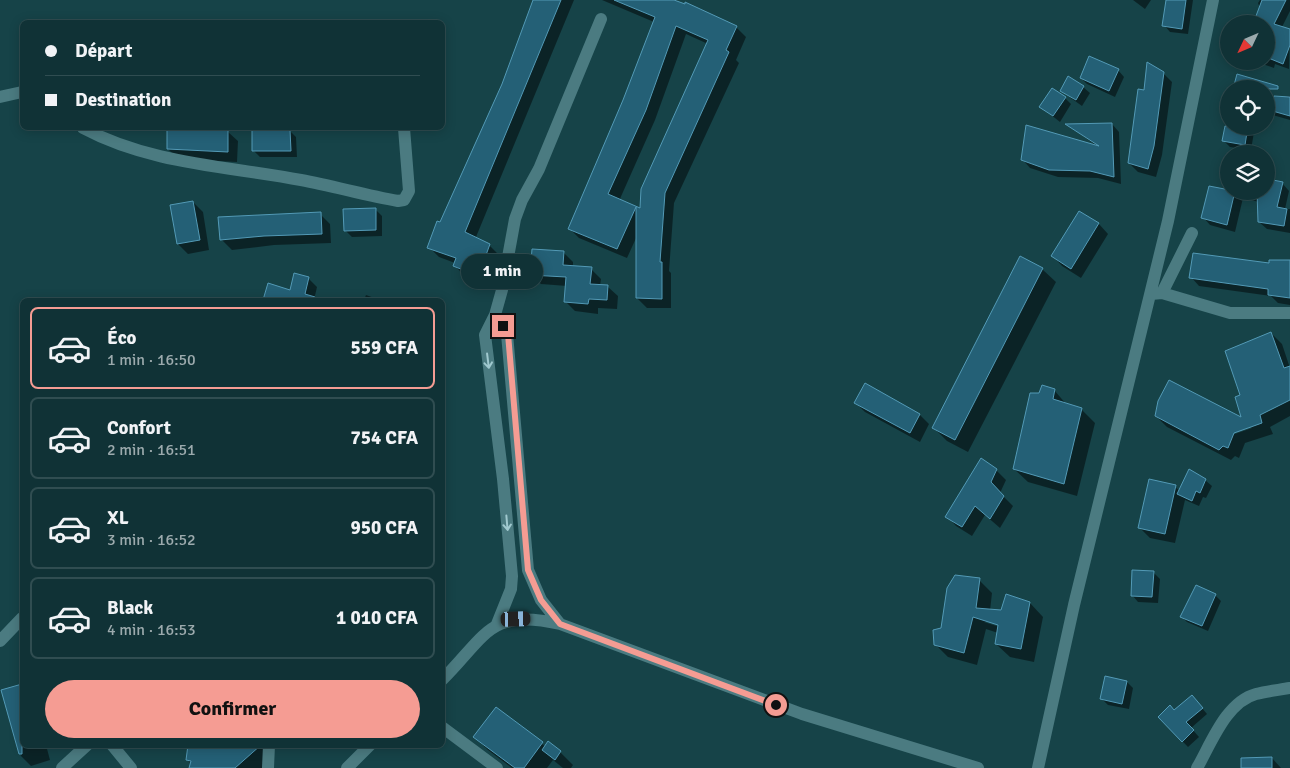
<!DOCTYPE html>
<html lang="fr">
<meta charset="utf-8">
<style>
:root{--surface:#103236;--page:#193a3e;--text:#f1f3f6;--muted:#9caaad;--line:#304d51;--accent:#f59c93}
body{margin:0;font-family:Signika,sans-serif;background:var(--page);color:var(--text);height:100vh;display:flex;flex-direction:column;font-size:19px;white-space:nowrap}
*{box-sizing:border-box;margin:0}
p{font-size:16px;color:var(--muted)}
.icon{flex:none;width:28px;height:28px;fill:none;stroke:currentColor;stroke-width:2;stroke-linecap:round;stroke-linejoin:round}
.map{position:relative;flex:1;overflow:hidden}
.details{position:absolute;left:20px;top:298px;width:425px;height:450px;display:flex;flex-direction:column;background:var(--surface);border-radius:8px;box-shadow:0 2px 12px #0003,0 0 0 1px var(--line)}
.details>*{flex:none}
.top-card{position:absolute;left:20px;top:20px;width:425px;height:110px;border-radius:8px;box-shadow:0 2px 12px #0003,0 0 0 1px var(--line);display:grid;align-content:center;height:110px;padding:0 25px;background:var(--surface)}
.needle{width:32px;rotate:226deg}
.buttons{position:absolute;left:1220px;top:15px;display:grid;gap:10px}
.buttons a{display:grid;place-items:center;width:55px;height:55px;border-radius:50%;background:var(--surface);box-shadow:0 2px 12px #0003,0 0 0 1px var(--line);font-size:25px}
.end{position:absolute;width:22px;height:22px;margin:-11px;border:6px solid #f59c93;background:#111;box-shadow:0 0 0 2px #111}
.from{border-radius:50%}
.bubble{position:absolute;height:35px;border-radius:18px;background:var(--surface);box-shadow:0 2px 12px #0003,0 0 0 1px var(--line);font-size:16px;font-weight:700;line-height:35px;text-align:center}
.car{position:absolute;width:15px;height:30px;margin:-15px -8px;border-radius:6px;box-shadow:0 0 4px 1px #0007;background:linear-gradient(#222 24%,#8ab4d8 0 40%,#222 0 76%,#8ab4d8 0 86%,#222 0)}
.top-card b{display:flex;align-items:center;gap:18px;height:48px;font-size:19px}
.top-card b+b{border-top:1px solid var(--line)}
.top-card i{width:12px;height:12px;background:var(--text)}
ul{padding:9px 0 0;list-style:none}
li{display:flex;align-items:center;gap:15px;height:82px;margin:0 10px 8px;padding:0 15px;border:2px solid var(--line);border-radius:8px}
li div{flex:1}
li b{display:block;font-size:19px}
li em{font-style:normal;font-weight:700}
li.active{border-color:var(--accent)}
li>.icon{width:45px;height:45px;stroke-width:1.5}
.button{display:flex;gap:10px;margin-top:auto;padding:10px 25px}
.button a{flex:1;height:58px;border-radius:30px;background:var(--accent);color:#111;font-size:20px;font-weight:700;line-height:58px;text-align:center}
.map>svg:first-child{display:block}
.shadow{fill:#0007;fill-rule:evenodd}
.building{fill:#246076;stroke:#539ab6;fill-rule:evenodd}
.lines{fill:none;stroke-linecap:round;stroke-linejoin:round}
.minor{stroke:#4b7b81;stroke-width:12}
.oneway{stroke:#a0c9cf}
.route{stroke:#f59c93;stroke-width:6}
</style>
<div class="map">
<svg width="1290" height="768" viewBox="0 0 1290 768">
<rect width="100%" height="100%" fill="#164348"/>
<path class="shadow" d="M534,0H574L476,237L489,245L499,255L491,278L483,275L480,281L464,275L454,265L455,263L439,257L429,247L503,84Z
M602,0H670L736,27L746,37L736,60L739,63L674,203L669,271L671,273V308H647L637,298V236L627,258L579,238L569,228L625,101L654,22ZM686,34L708,44L641,210L619,201L655,120Z
M1133,0H1151L1145,9Z
M1168,0H1193L1188,34L1170,32L1164,25Z
M1260,0H1290V11L1282,27L1290,30L1289,69L1275,64L1274,68L1254,61H1266V24L1258,3Z
M1118,70L1124,77L1115,97L1087,84L1081,78Z
M1163,73L1172,82L1162,155L1156,177L1138,172L1129,163L1145,91Z
M1083,87L1090,93L1082,106L1061,91Z
M1266,96H1290V120L1266,113Z
M1065,98L1071,104L1060,122L1041,107Z
M1229,103V126H1255L1251,150L1230,147L1224,141Z
M1112,124L1119,132L1121,184L1098,178L1058,177L1030,168L1023,160L1097,146L1068,125Z
M290,131L296,137L297,157H260L253,150Z
M228,132L238,141L237,162L178,159L168,149Z
M1229,169V191H1266V180L1282,183L1289,191L1285,209H1290V233L1267,229L1259,222V202L1243,198L1235,232L1210,225L1203,217L1223,191Z
M193,202L203,212L209,250L188,254L178,244Z
M375,209L382,216V236L352,237L345,230Z
M1080,212L1099,224L1108,234L1081,278L1062,266L1053,256Z
M320,214L330,224L331,243L274,245L232,250L222,240L219,218Z
M564,253L573,262V267L591,269L601,279L600,286L608,287L618,296L617,309L598,308V314L575,311L565,301L567,286L541,284L531,274Z
M1290,261V305L1278,303L1271,296L1199,286L1191,277Z
M1042,269L1056,282L968,452L947,441L934,428Z
M308,278L317,287L314,300H264L291,291Z
M366,295L380,300H364Z
M1271,333L1282,344L1290,368V416L1270,427L1273,434L1245,443L1239,458L1235,456L1231,460L1167,427L1156,416L1243,419L1241,396ZM1250,426L1252,428L1229,436L1228,434Z
M1054,390L1067,405L1082,410L1095,423L1077,496L1028,482L1014,469L1040,394Z
M856,403L920,415L929,424L920,442L865,412Z
M996,470L1006,480L1000,493L1013,506L1000,528L985,515L972,536L956,526L947,516Z
M1205,480L1212,486L1206,498L1203,497L1199,506L1185,500L1175,543L1150,538L1140,528L1175,487L1180,491Z
M1153,572L1160,579L1158,603L1138,602L1132,595Z
M979,580L992,593L990,611L1002,612L1030,603L1043,617L1034,662L1010,657L996,644L998,633L986,629L977,665L948,657L935,644L943,630ZM991,621L1003,628L984,622Z
M1215,595L1221,601L1208,631L1187,622L1182,617Z
M1127,682L1133,688L1129,709L1108,705L1101,698Z
M22,686V745H46L50,760L31,766L21,756L3,691Z
M1197,702L1207,714L1191,728L1199,737L1188,747L1159,717Z
M496,708L546,747L560,752L573,765L571,768H563L553,760L547,768H512L488,750L475,737Z
M167,745H266L262,768H191V764L187,759L189,748Z
M1272,758L1281,768H1242Z"/>
<path class="building" d="M533,0H561L465,232L490,244L481,269L473,266L471,273L453,266L456,258L427,248L437,221L440,222L502,84Z
M614,0H674L685,4V2L737,26L726,50L729,52L665,193L660,262H662V299L636,298V207L617,249L568,229L623,100L655,17ZM676,26L708,40L641,189L640,208L608,194L646,110Z
M1166,0H1186L1182,29L1162,26Z
M1262,0H1286L1274,24L1290,29V45L1283,64L1266,57V24H1253Z
M1089,56L1119,69L1109,91L1080,78Z
M1147,62L1164,72L1154,146L1148,169L1128,163L1138,89L1144,90Z
M1237,74L1278,86V89H1233Z
M1068,76L1084,86L1076,100L1060,91Z
M1052,88L1066,97L1053,116L1039,107Z
M1274,96L1290,97V116L1269,110Z
M1112,123L1114,177L1090,171L1049,170L1021,160L1026,125L1099,146L1065,124Z
M1225,126H1248L1245,145L1222,141Z
M167,129L228,130V152L167,149Z
M252,130H290L291,151H252Z
M1268,179L1283,182L1277,207L1287,209L1284,226L1258,222L1257,191H1266Z
M1209,186L1235,191L1227,225L1201,218Z
M193,201L200,240L177,244L170,205Z
M376,208V230L344,231L343,209Z
M1079,211L1099,223L1071,269L1051,256Z
M321,212L322,234L264,236L220,240L218,217Z
M532,249L564,251L563,265L592,267L590,284L608,285L607,300L589,299L588,304L564,302L566,277L530,275Z
M1193,253L1269,263V260H1290V298L1268,295V289L1189,278Z
M1020,256L1043,268L955,440L932,428Z
M294,273L309,277L305,294L315,297L314,300H263L268,283L290,290Z
M1271,332L1284,368L1290,366V400L1260,415L1262,423L1234,433L1228,448L1223,446L1219,450L1155,416L1158,401L1169,380L1241,417L1235,397L1240,395L1225,351Z
M865,383L920,414L910,433L854,403Z
M1042,385L1055,389L1053,399L1082,408L1064,484L1013,469L1030,393H1039Z
M981,458L997,469L991,482L1004,496L990,519L975,506L962,527L945,517Z
M1189,469L1206,479L1200,493L1196,491L1192,501L1177,494Z
M1149,479L1176,485L1165,534L1138,528Z
M1132,570L1154,571L1152,597L1131,596Z
M955,575L980,578L976,608L1001,610L1006,594L1030,602L1021,649L995,644L998,625L973,617L964,653L934,645L933,630L941,628L947,588Z
M1196,585L1216,594L1202,626L1180,617Z
M1105,676L1127,681L1122,704L1100,699Z
M22,684V754H19L1,690Z
M1192,695L1203,708L1186,722L1194,730L1182,742L1158,717L1170,705L1174,710Z
M496,707L543,742L524,768H515L473,737Z
M548,741L561,751L555,760L542,750Z
M188,745H261L235,768H189L191,761L186,760Z
M1272,757V768H1241V758Z"/>
<g class="lines">
<path class="minor" d="M0,97L22,92
M83,128C150,164 227,166 301,180C333,186 365,195 398,201L404,200L409,191L404,128
M1162,293L1192,233
M1151,294L1162,293L1230,313H1290
M495,315L507,334L528,570L541,600L560,624
M497,624L511,589L512,576L503,479L485,335L495,315L502,290L515,219L522,200L539,169L601,19
M0,641L22,618
M442,680C487,635 489,608 560,624L802,714L978,768
M442,727L497,768
M112,745L131,768
M62,768L87,745
M268,768L269,745
M347,768L370,745
M1038,768L1074,605L1168,221L1213,0
M1197,768C1211,744 1226,702 1256,694C1267,691 1279,690 1290,688"/>
</g>
<defs><path id="oneway-shaft" d="M-6 0H5M1.5-3L5.5 0L1.5 3" fill="none" stroke-width="1.6" stroke-linecap="round" stroke-linejoin="round" transform="scale(1.25)"/></defs>
<g class="oneway">
<use href="#oneway-shaft" transform="translate(488 361) rotate(83)"/>
<use href="#oneway-shaft" transform="translate(507 523) rotate(85)"/>
</g>
<g class="lines">
<path class="route" d="M503,326L508,334L528,570L541,600L560,624L776,705"/>
</g>
</svg>
<div class="buttons">
<a><svg class="needle" viewBox="-14 -14 28 28"><path d="M0-13l5 13h-10z" fill="#e53935"/><path d="M0 13l5-13h-10z" fill="#9caaad"/></svg></a>
<a><svg class="icon" aria-label="locate" viewBox="0 0 24 24"><circle cx="12" cy="12" r="6"/><path d="M12 2v4M12 18v4M2 12h4M18 12h4"/></svg></a>
<a><svg class="icon" aria-label="layers" viewBox="0 0 24 24"><path d="M12 4l9 5-9 5-9-5zM3 14l9 5 9-5"/></svg></a>
</div>
<i class="end from" style="left:776px;top:705px"></i>
<i class="end" style="left:503px;top:326px"></i>
<div class="bubble" style="left:461px;top:254px;width:82px">1 min</div>
<i class="car" style="left:516px;top:619px;rotate:88deg"></i>
<div class="top-card">
<b><i class="from"></i>Départ</b>
<b><i></i>Destination</b>
</div>
<section class="details">
<ul>
<li class="active"><svg class="icon" aria-label="car" viewBox="0 0 24 24"><path d="M5 17H2v-5l4-1 3-4h7l3 4 3 1v5h-3M9 17h6M6 11h13"/><circle cx="7" cy="17" r="2"/><circle cx="17" cy="17" r="2"/></svg><div><b>Éco</b><p>1 min · 16:50</p></div><em>559 CFA</em></li>
<li><svg class="icon" aria-label="car" viewBox="0 0 24 24"><path d="M5 17H2v-5l4-1 3-4h7l3 4 3 1v5h-3M9 17h6M6 11h13"/><circle cx="7" cy="17" r="2"/><circle cx="17" cy="17" r="2"/></svg><div><b>Confort</b><p>2 min · 16:51</p></div><em>754 CFA</em></li>
<li><svg class="icon" aria-label="car" viewBox="0 0 24 24"><path d="M5 17H2v-5l4-1 3-4h7l3 4 3 1v5h-3M9 17h6M6 11h13"/><circle cx="7" cy="17" r="2"/><circle cx="17" cy="17" r="2"/></svg><div><b>XL</b><p>3 min · 16:52</p></div><em>950 CFA</em></li>
<li><svg class="icon" aria-label="car" viewBox="0 0 24 24"><path d="M5 17H2v-5l4-1 3-4h7l3 4 3 1v5h-3M9 17h6M6 11h13"/><circle cx="7" cy="17" r="2"/><circle cx="17" cy="17" r="2"/></svg><div><b>Black</b><p>4 min · 16:53</p></div><em>1 010 CFA</em></li>
</ul>
<div class="button"><a>Confirmer</a></div>
</section>
</div>
